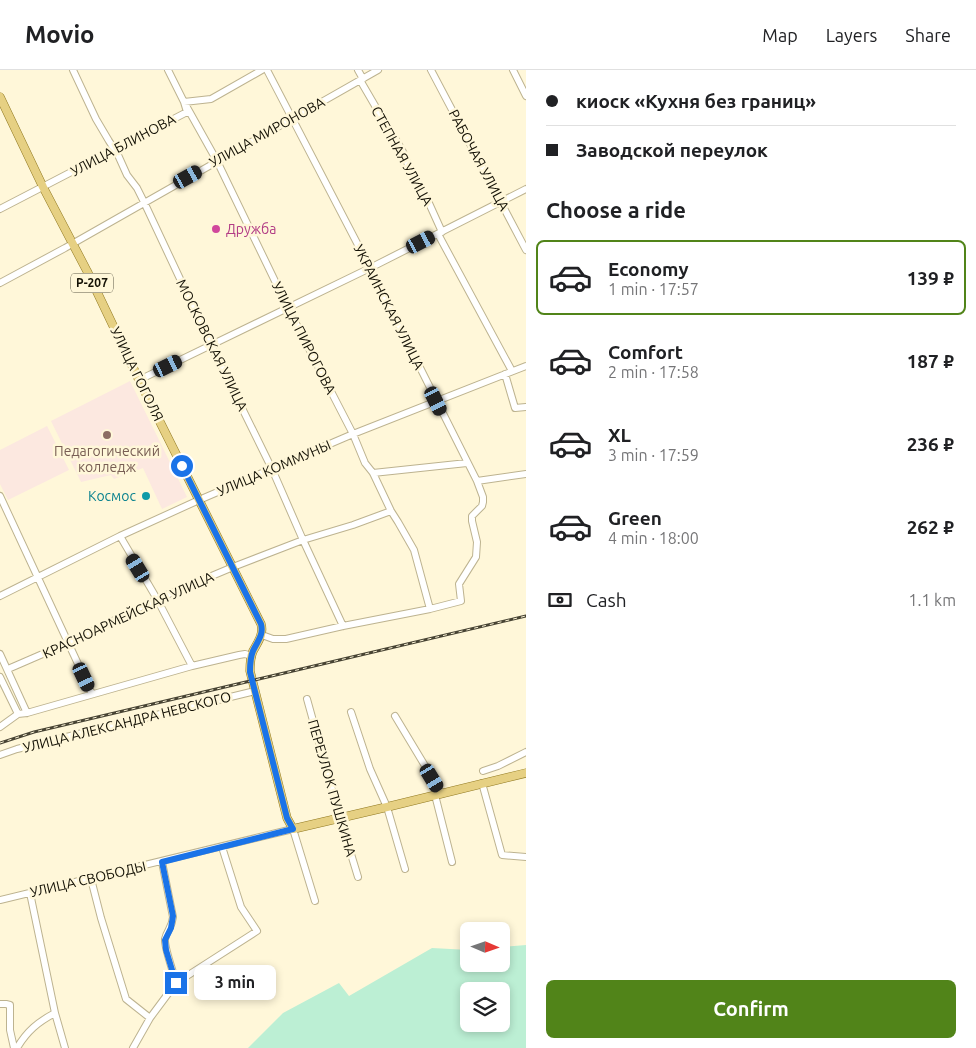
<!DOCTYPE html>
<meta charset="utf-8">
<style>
:root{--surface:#fff;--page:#f2f2f2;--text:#202124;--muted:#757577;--line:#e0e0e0;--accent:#518419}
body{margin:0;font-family:Ubuntu,sans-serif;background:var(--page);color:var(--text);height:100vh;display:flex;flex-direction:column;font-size:19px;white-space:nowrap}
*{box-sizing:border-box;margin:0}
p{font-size:16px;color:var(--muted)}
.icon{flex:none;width:28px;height:28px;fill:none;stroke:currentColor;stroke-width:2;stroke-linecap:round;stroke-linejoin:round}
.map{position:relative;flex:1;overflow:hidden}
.sheet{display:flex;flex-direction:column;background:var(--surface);width:450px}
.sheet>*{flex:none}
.top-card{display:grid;align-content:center;height:110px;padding:0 20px;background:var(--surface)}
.needle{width:32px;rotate:92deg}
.buttons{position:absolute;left:460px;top:852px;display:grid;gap:10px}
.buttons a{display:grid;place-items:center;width:50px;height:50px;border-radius:8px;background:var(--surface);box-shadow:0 2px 8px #0003;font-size:25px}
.end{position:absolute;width:22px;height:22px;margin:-11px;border:6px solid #1a73e8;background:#fff;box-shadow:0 0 0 2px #fff}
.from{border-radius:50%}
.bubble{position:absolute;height:35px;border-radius:8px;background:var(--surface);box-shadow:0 2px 8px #0003;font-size:16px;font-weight:600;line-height:35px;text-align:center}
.car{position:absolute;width:15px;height:30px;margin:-15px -8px;border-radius:6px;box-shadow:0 0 4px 1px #0007;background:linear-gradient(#222 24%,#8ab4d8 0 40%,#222 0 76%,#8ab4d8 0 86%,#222 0)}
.top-card b{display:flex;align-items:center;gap:18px;height:48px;font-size:19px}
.top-card b+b{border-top:1px solid var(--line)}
.top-card i{width:12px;height:12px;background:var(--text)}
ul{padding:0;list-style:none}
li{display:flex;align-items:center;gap:15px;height:75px;margin:0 10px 8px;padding:0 10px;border:2px solid transparent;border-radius:8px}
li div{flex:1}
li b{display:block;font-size:19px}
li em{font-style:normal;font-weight:600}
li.active{border-color:var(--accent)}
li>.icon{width:45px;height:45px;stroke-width:1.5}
h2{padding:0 20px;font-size:22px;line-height:60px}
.pay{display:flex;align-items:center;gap:12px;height:55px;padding:0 20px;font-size:19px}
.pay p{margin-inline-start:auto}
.cta{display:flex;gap:10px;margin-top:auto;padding:10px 20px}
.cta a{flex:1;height:58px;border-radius:8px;background:var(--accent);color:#fff;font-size:20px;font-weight:600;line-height:58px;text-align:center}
header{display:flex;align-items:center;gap:30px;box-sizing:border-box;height:70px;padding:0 25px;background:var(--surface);border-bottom:1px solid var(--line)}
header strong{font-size:24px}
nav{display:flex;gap:28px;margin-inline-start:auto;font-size:18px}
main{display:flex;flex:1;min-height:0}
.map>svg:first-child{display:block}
.commercial{fill:#fce8e0}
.green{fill:#bcefd4;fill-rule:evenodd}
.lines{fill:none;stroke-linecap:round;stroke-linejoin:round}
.minor-casing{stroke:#bdb390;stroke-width:8}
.major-casing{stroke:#917921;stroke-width:9}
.minor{stroke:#fff;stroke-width:6}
.major{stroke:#e6d083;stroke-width:8}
.rail-casing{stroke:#474333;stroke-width:3}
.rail{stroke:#fff7d9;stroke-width:1;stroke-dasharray:4;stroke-linecap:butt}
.route{stroke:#1a73e8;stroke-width:6}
.hotel-dot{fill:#d1479c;stroke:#fff7d9;stroke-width:2}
.education-dot{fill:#8d6e63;stroke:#fff7d9;stroke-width:2}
.culture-dot{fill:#0f9aa8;stroke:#fff7d9;stroke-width:2}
.labels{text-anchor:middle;stroke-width:5;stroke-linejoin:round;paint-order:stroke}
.shield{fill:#fff7d9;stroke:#5a5645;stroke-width:1}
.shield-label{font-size:12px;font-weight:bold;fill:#141105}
.street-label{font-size:14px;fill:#141105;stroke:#fff7d9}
.hotel-label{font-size:14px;fill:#b23c85;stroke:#fff7d9;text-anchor:start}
.education-label{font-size:14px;fill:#785e54;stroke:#fff7d9}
.culture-label{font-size:14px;fill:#0d838f;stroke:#fff7d9;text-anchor:end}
</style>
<header>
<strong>Movio</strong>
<nav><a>Map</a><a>Layers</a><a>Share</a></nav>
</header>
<main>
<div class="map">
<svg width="526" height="978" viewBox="0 0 526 978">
<rect width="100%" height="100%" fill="#fff7d9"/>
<path class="commercial" d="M130,311L187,427L162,439L143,398L114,409L111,405L81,412L51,351Z
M47,356L69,400L8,430L0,414V380Z"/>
<path class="green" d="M526,875V978H248L283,943L339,913L349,926L432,878L469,880V894H501V877ZM469,921H501V954H469Z"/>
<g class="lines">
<defs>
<path id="minor" d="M73,0L96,49L109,71L118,85L127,105L137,118L144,132L211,275L272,399L303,470L343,556
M168,0L184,32L217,91L288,238L353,364L365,393L373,403L391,441L398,452L414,480L430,539
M358,0L363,9
M431,0L526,180
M513,0L526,26
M360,10L381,46L387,54L403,82L408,95L428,131L442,162
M0,139L187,42L184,32L211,29L262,0
M438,164L512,301
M0,213L65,178L378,0
M505,304L515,338L526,337
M139,310L370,198L526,119
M373,403L467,393
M477,411L526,404
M0,426L92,624
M120,466L157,529L192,596
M0,526L120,466L199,430L353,364L526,296
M262,565L273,569H286L343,556L430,539L461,531L459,514L476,487L477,472L472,451V446L482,436L483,432V427L477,411L370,198L267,0
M0,584L27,643
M8,599L68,573L157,529L233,497L303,470L353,455L391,441
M0,607L18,644
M307,629L340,748L358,807
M351,642L370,699L387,737L405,799
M395,646L442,724
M0,657L18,644L27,643L192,596L239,585L245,584L252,586
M0,685L17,679L255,621
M483,701L498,696L526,682
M482,713L502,785L526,787
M435,725L452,792
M162,792L173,847C172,858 167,860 165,869C164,878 174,903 176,913
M91,809L101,848L126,929L150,948
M30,823L55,943L65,978
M0,830L293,759L315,831
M0,934H6L10,935V960L14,978
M17,978C27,961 38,952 55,943
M133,978L150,948L176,913L257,861L241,837L222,777"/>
<path id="major" d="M0,27L43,117L87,201L139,310L261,554C264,564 258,572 253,581C250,588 250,594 250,601L287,748L293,759L387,737L526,703"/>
</defs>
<use href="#minor" class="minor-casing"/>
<use href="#major" class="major-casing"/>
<use href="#minor" class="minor"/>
<use href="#major" class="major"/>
<defs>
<path id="rail" d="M0,673L34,662L526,546"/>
</defs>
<use href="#rail" class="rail-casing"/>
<use href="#rail" class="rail"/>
</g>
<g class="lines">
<path class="route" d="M176,913L166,880L165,870L171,858L173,846L162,792L293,759L287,748L250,602C250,594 250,588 253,581C257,572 264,565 261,554L182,396"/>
</g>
<circle class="hotel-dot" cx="216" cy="159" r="5"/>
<circle class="education-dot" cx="107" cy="365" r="5"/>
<circle class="culture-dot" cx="146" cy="426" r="5"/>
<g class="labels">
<rect class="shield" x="71" y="203.5" width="42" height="19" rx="4"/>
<g class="shield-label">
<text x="92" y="217">Р-207</text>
</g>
<g class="street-label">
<text transform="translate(267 62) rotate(-29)" y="5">УЛИЦА МИРОНОВА</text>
<text transform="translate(123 75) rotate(-28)" y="5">УЛИЦА БЛИНОВА</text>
<text transform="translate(402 86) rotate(61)" y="5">СТЕПНАЯ УЛИЦА</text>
<text transform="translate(479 90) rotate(62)" y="5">РАБОЧАЯ УЛИЦА</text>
<text transform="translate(389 237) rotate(63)" y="5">УКРАИНСКАЯ УЛИЦА</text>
<text transform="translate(304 268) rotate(63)" y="5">УЛИЦА ПИРОГОВА</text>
<text transform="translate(212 275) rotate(64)" y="5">МОСКОВСКАЯ УЛИЦА</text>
<text transform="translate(137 304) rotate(64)" y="5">УЛИЦА ГОГОЛЯ</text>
<text transform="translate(274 398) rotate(-23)" y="5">УЛИЦА КОММУНЫ</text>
<text transform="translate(128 545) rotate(-25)" y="5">КРАСНОАРМЕЙСКАЯ УЛИЦА</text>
<text transform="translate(127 652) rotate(-14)" y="5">УЛИЦА АЛЕКСАНДРА НЕВСКОГО</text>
<text transform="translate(332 718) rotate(74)" y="5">ПЕРЕУЛОК ПУШКИНА</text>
<text transform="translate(88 809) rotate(-13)" y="5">УЛИЦА СВОБОДЫ</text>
</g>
<g class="hotel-label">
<text x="226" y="164">Дружба</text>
</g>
<g class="education-label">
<text x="107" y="386">Педагогический<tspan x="107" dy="16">колледж</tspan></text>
</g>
<g class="culture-label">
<text x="136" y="431">Космос</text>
</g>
</g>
</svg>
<div class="buttons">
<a><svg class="needle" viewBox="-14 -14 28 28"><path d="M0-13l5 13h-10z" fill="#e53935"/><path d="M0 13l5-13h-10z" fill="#757577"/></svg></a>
<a><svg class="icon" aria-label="layers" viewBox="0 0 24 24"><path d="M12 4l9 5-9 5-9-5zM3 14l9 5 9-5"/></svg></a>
</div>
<i class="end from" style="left:182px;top:396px"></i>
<i class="end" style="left:176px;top:913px"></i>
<div class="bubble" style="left:194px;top:895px;width:82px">3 min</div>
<i class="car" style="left:188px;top:107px;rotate:61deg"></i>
<i class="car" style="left:421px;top:172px;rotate:63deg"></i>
<i class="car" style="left:168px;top:296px;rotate:64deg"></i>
<i class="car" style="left:436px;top:331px;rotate:154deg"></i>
<i class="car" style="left:138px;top:498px;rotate:329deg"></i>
<i class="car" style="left:84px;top:607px;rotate:155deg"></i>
<i class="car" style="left:432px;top:708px;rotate:149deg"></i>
</div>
<section class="sheet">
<div class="top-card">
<b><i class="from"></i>киоск «Кухня без границ»</b>
<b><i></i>Заводской переулок</b>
</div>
<h2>Choose a ride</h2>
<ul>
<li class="active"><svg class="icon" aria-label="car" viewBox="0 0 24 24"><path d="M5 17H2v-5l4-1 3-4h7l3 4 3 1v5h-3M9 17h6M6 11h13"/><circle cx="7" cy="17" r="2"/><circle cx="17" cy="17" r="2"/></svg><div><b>Economy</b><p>1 min · 17:57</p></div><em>139 ₽</em></li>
<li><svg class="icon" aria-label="car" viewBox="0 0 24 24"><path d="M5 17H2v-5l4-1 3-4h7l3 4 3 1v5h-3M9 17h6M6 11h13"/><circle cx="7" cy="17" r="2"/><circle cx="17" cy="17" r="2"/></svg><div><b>Comfort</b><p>2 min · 17:58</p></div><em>187 ₽</em></li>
<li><svg class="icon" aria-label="car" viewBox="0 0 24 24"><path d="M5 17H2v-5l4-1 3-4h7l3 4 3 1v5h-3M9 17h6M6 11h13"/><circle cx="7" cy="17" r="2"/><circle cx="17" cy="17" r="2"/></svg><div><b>XL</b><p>3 min · 17:59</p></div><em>236 ₽</em></li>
<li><svg class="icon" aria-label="car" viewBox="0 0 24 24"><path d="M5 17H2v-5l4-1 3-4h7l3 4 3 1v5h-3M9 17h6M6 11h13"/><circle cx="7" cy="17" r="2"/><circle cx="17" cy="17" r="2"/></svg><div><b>Green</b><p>4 min · 18:00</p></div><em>262 ₽</em></li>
</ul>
<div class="pay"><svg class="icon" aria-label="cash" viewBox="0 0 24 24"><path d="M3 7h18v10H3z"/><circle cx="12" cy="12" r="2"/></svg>Cash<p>1.1 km</p></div>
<div class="cta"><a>Confirm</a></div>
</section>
</main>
